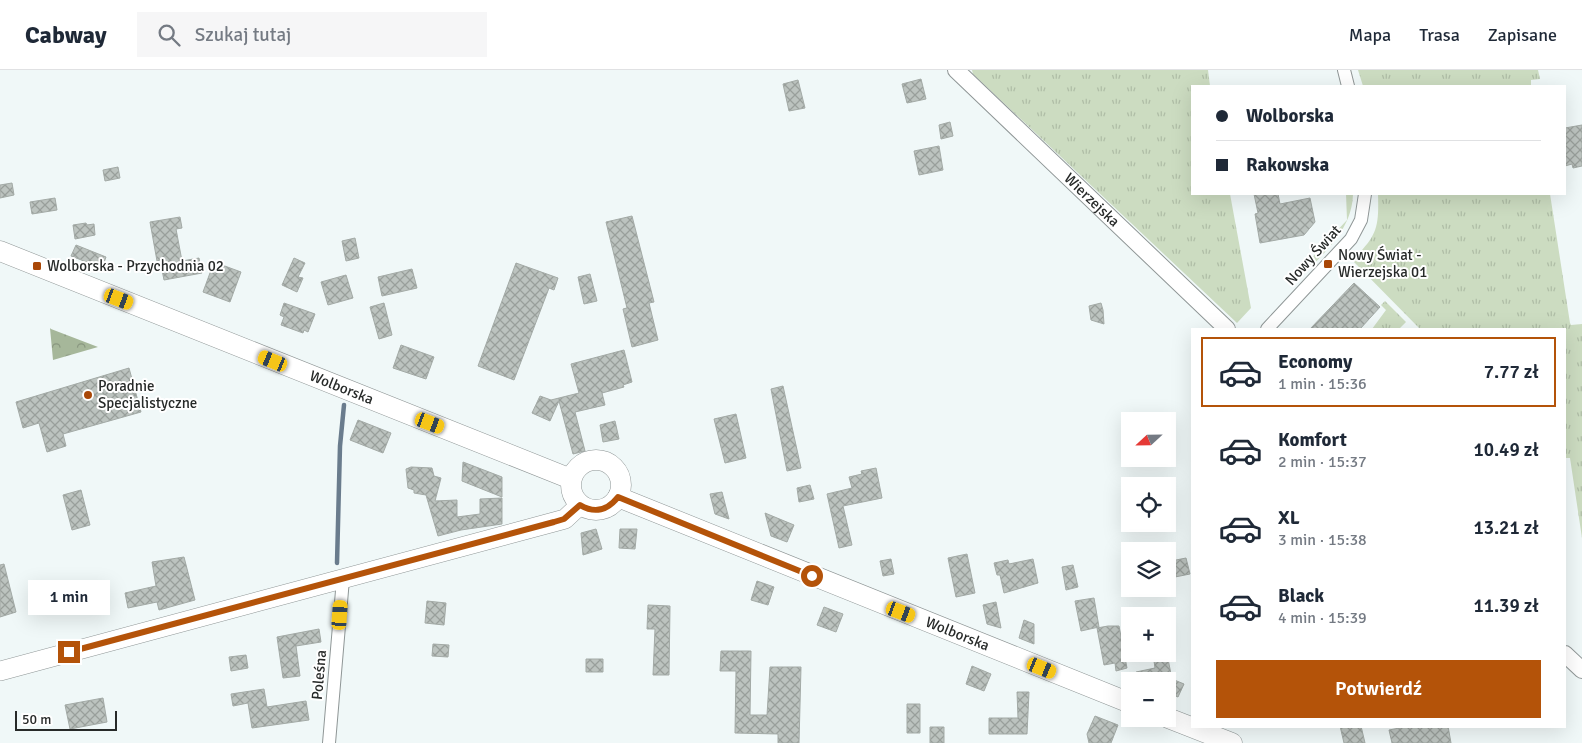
<!DOCTYPE html>
<html lang="pl">
<meta charset="utf-8">
<style>
:root{--surface:#fff;--page:#f6f6f7;--text:#1f2937;--muted:#747a83;--line:#e0e1e3;--accent:#b45309}
body{margin:0;font-family:Signika,sans-serif;background:var(--page);color:var(--text);height:100vh;display:flex;flex-direction:column;font-size:19px;white-space:nowrap}
*{box-sizing:border-box;margin:0}
p{font-size:16px;color:var(--muted)}
.icon{flex:none;width:28px;height:28px;fill:none;stroke:currentColor;stroke-width:2;stroke-linecap:round;stroke-linejoin:round}
.map{position:relative;flex:1;overflow:hidden}
.sheet{position:absolute;left:1191px;top:258px;width:375px;height:400px;display:flex;flex-direction:column;background:var(--surface);border-radius:0px;box-shadow:0 5px 20px #0002}
.sheet>*{flex:none}
.hud{position:absolute;left:1191px;top:15px;width:375px;height:110px;border-radius:0px;box-shadow:0 5px 20px #0002;display:grid;align-content:center;height:110px;padding:0 25px;background:var(--surface)}
.needle{width:32px;rotate:248deg}
.controls{position:absolute;left:1121px;top:342px;display:grid;gap:10px}
.controls a{display:grid;place-items:center;width:55px;height:55px;border-radius:0px;background:var(--surface);box-shadow:0 5px 20px #0002;font-size:25px}
.scale{position:absolute;left:15px;bottom:12px;width:102px;box-sizing:border-box;padding-left:5px;border:2px solid #272a29;border-top:0;font-size:14px;line-height:18px;white-space:nowrap;color:#272a29;-webkit-text-stroke:4px #fff;paint-order:stroke}
.end{position:absolute;width:22px;height:22px;margin:-11px;border:6px solid #b45309;background:#fff;box-shadow:0 0 0 2px #fff}
.from{border-radius:50%}
.bubble{position:absolute;height:35px;border-radius:0px;background:var(--surface);box-shadow:0 5px 20px #0002;font-size:16px;font-weight:600;line-height:35px;text-align:center}
.car{position:absolute;width:15px;height:30px;margin:-15px -8px;border-radius:6px;box-shadow:0 0 4px 1px #0007;background:linear-gradient(#f5c518 24%,#345 0 40%,#f5c518 0 76%,#345 0 86%,#f5c518 0)}
.hud b{display:flex;align-items:center;gap:18px;height:48px;font-size:19px}
.hud b+b{border-top:1px solid var(--line)}
.hud i{width:12px;height:12px;background:var(--text)}
ul{padding:9px 0 0;list-style:none}
li{display:flex;align-items:center;gap:15px;height:70px;margin:0 10px 8px;padding:0 15px;border:2px solid transparent;border-radius:0px}
li div{flex:1}
li b{display:block;font-size:19px}
li em{font-style:normal;font-weight:600}
li.selected{border-color:var(--accent)}
li>.icon{width:45px;height:45px;stroke-width:1.5}
.button{display:flex;gap:10px;margin-top:auto;padding:10px 25px}
.button a{flex:1;height:58px;border-radius:0px;background:var(--accent);color:#fff;font-size:20px;font-weight:600;line-height:58px;text-align:center}
header{display:flex;align-items:center;gap:30px;box-sizing:border-box;height:70px;padding:0 25px;background:var(--surface);border-bottom:1px solid var(--line)}
header strong{font-size:24px}
nav{display:flex;gap:28px;margin-inline-start:auto;font-size:18px}
.search{width:350px;height:45px;background:var(--page);display:flex;align-items:center;gap:12px;box-sizing:border-box;padding:0 18px;border-radius:0px;color:var(--muted);font-size:19px}
.map>svg:first-child{display:block}
.grass{fill:url(#grass-tufts)}
.forest{fill:url(#forest-crowns)}
.lines{fill:none;stroke-linecap:round;stroke-linejoin:round}
.stream{stroke:#6a7c8d;stroke-width:4.5}
.building{fill:url(#building-cross-hatch);stroke:#a3aaa6}
.minor-casing{stroke:#8f9696;stroke-width:14}
.tertiary-casing{stroke:#8f9696;stroke-width:18}
.secondary-casing{stroke:#8f9696;stroke-width:20}
.primary-casing{stroke:#8f9696;stroke-width:21}
.minor{stroke:#fff;stroke-width:12}
.tertiary{stroke:#fff;stroke-width:16}
.secondary{stroke:#fff;stroke-width:19}
.primary{stroke:#fff;stroke-width:20}
.route{stroke:#b45309;stroke-width:6}
.poi-dot{fill:#a94707;stroke:#fff;stroke-width:2}
.labels{text-anchor:middle;stroke-width:4;stroke-linejoin:round;paint-order:stroke}
.street-label{font-size:15px;fill:#272a29;stroke:#fff}
.poi-label{font-size:15px;fill:#272a29;stroke:#fff;text-anchor:start}
</style>
<header>
<strong>Cabway</strong>
<div class="search"><svg class="icon" aria-label="search" viewBox="0 0 24 24"><circle cx="10" cy="10" r="6"/><path d="M15 15l6 6"/></svg>Szukaj tutaj</div>
<nav><a>Mapa</a><a>Trasa</a><a>Zapisane</a></nav>
</header>
<div class="map">
<svg width="1582" height="673" viewBox="0 0 1582 673">
<defs>
<pattern id="grass-tufts" width="24" height="20" patternUnits="userSpaceOnUse" patternTransform="scale(1.25)"><rect width="24" height="20" fill="#ccdcc1"/><path d="M3 7l-1-3M5 7V3M7 7l1-3M15 17l-1-3M17 17v-4M19 17l1-3" fill="none" stroke="#afbda6"/></pattern>
<pattern id="forest-crowns" width="20" height="18" patternUnits="userSpaceOnUse" patternTransform="scale(1.25)"><rect width="20" height="18" fill="#a6b79a"/><path d="M2 6a3 3 0 1 1 6 0M12 15a3 3 0 1 1 6 0" fill="none" stroke="#87957e"/></pattern>
<pattern id="building-cross-hatch" width="8" height="8" patternUnits="userSpaceOnUse" patternTransform="scale(1.25)"><rect width="8" height="8" fill="#bcc3bf"/><path d="M0 0l8 8M0 8l8-8" fill="none" stroke="#999f9b"/></pattern>
</defs>
<rect width="100%" height="100%" fill="#f0f8f8"/>
<path class="grass" d="M972,0H1208L1210,16H1192V124H1230L1251,238L1237,253L973,4Z
M1358,0H1538L1540,9L1531,10V16H1363Z
M1346,124H1353C1352,156 1331,176 1310,198L1304,196L1347,150Z
M1378,124H1550L1570,253L1571,255L1582,254V468L1570,388H1565V259H1420L1352,190C1377,166 1379,158 1378,124Z
M1385,231L1406,252L1399,259H1372L1386,240L1381,235Z"/>
<path class="forest" d="M50,258L51,259L98,277L53,290Z"/>
<g class="lines">
<path class="stream" d="M337,493L340,376L344,335"/>
</g>
<path class="building" d="M921,9L926,29L907,33L902,14Z
M798,10L805,38L789,41L783,14Z
M950,52L953,66L941,69L939,55Z
M1582,55V96L1573,98L1572,94L1565,96V58Z
M939,76L943,100L919,105L914,81Z
M118,97L120,108L105,111L103,100Z
M12,113L14,125L0,128V115Z
M1254,124H1278L1280,134L1310,128L1315,152L1304,165L1260,173L1255,144L1258,143Z
M55,128L57,140L32,144L30,132Z
M632,146L654,232L649,233L658,270L632,277L623,239L627,238L606,152Z
M180,147L182,158L176,159L182,191L199,188L202,203L164,210L160,190L157,191L150,152Z
M86,153L87,155L94,154L95,165L75,169L73,155Z
M355,168L359,188L346,191L342,171Z
M76,175L106,187L102,198L71,186Z
M294,188L305,193L298,207L303,208L297,222L282,215Z
M214,192L241,202L230,232L203,222Z
M516,193L558,208L554,220L549,218L514,310L478,296Z
M412,199L417,218L382,226L378,207Z
M590,204L597,231L584,234L578,207Z
M346,205L353,228L328,235L321,212Z
M1354,213L1380,237L1360,259H1310Z
M284,233L315,244L308,262L304,260L303,263L281,255L284,247L280,245Z
M384,233L392,265L379,269L370,237Z
M1101,233L1103,240L1104,254L1091,250L1089,236Z
M401,275L434,287L426,309L393,298Z
M624,280L632,312L623,315L624,317L602,323L605,335L575,342L585,381L573,384L559,331L550,351L532,343L540,326L551,330L579,323L571,294Z
M129,298L141,342L63,364L66,376L47,382L39,353L23,358L16,332Z
M783,316L801,398L787,401L771,319Z
M736,344L746,388L725,393L714,349Z
M358,350L391,363L383,383L350,370Z
M615,351L619,369L603,372L600,355Z
M463,392L502,407V427L462,411Z
M411,397L432,398L434,406L441,408L435,431L457,430V447L480,444V429L502,428V454L461,460L438,466L426,425L414,423V420L408,418L406,399Z
M876,398L882,428L843,436L852,475L839,478L827,424L852,418L849,407L862,404L861,401Z
M810,415L814,429L799,432L797,418Z
M81,420L90,455L72,460L63,425Z
M722,422L729,449L715,444L710,424Z
M765,443L794,455L787,472L771,466Z
M596,459L602,479L583,485L581,463Z
M620,459H637L635,479L619,478Z
M967,484L975,523L956,527L948,488Z
M184,487L195,530L159,540L157,532L128,538L125,523L156,516L152,492Z
M1186,488L1190,504L1175,507L1171,491Z
M891,489L894,504L883,506L880,491Z
M1033,489L1038,513L1004,523L1000,505H997L994,493L1008,490L1009,494Z
M4,494L16,542L0,547V495Z
M1073,495L1078,517L1066,520L1062,497Z
M757,511L774,517L768,535L751,530Z
M1094,528L1099,557L1081,561L1075,531Z
M427,531L446,533L444,555L425,553Z
M996,532L1001,558L987,554L983,535Z
M648,535L670,536L669,605H653L655,559H647Z
M824,537L843,544L836,562L817,555Z
M1024,550L1034,554V574L1019,568Z
M1108,556H1119L1127,598L1116,601L1115,593L1104,595L1097,558Z
M319,559L321,572L296,576L300,606L283,608L277,567Z
M433,574L449,575L448,587L432,586Z
M721,581H751L750,645H767L770,597H801L799,673H778V664L735,663L736,601H720Z
M1153,584H1167L1172,609L1184,614L1178,627L1168,623V611H1138L1136,602L1155,598Z
M246,585L248,598L231,601L229,587Z
M586,589H603V602H586Z
M972,596L991,604L984,621L966,614Z
M264,619L267,637L306,631L309,650L252,658L248,633L233,636L231,624Z
M1017,622H1029L1027,664H989V648H1018Z
M103,628L107,652L70,659L65,635Z
M907,634H920V663H907Z
M1095,646L1118,655L1111,673H1089L1087,664Z
M1340,656H1361L1365,673H1344Z
M1410,656H1448L1451,673H1392L1389,660Z
M930,657H944V673H930Z"/>
<g class="lines">
<defs>
<path id="minor" d="M1344,0L1348,16
M1267,259L1351,169L1361,150L1365,124
M329,673L343,509"/>
<g id="tertiary">
<path id="s1" d="M956,0L1227,259"/>
<path d="M1565,584L1582,600"/>
</g>
<path id="secondary" d="M0,601L554,452L565,449L580,435"/>
<g id="primary">
<path id="s2" d="M0,181L571,409"/>
<circle cx="596" cy="415" r="25"/>
<path id="s3" d="M618,427L1130,633"/>
<path d="M1168,648L1232,673"/>
</g>
</defs>
<use href="#minor" class="minor-casing"/>
<use href="#tertiary" class="tertiary-casing"/>
<use href="#secondary" class="secondary-casing"/>
<use href="#primary" class="primary-casing"/>
<use href="#minor" class="minor"/>
<use href="#tertiary" class="tertiary"/>
<use href="#secondary" class="secondary"/>
<use href="#primary" class="primary"/>
</g>
<g class="lines">
<path class="route" d="M69,582L554,452L564,449L580,435C595,444 608,440 618,427L812,506"/>
</g>
<g class="poi-dot">
<rect x="1323" y="189" width="10" height="10" rx="2.5"/>
<rect x="32" y="191" width="10" height="10" rx="2.5"/>
<circle cx="88" cy="325" r="5"/>
</g>
<g class="labels">
<g class="street-label">
<text dy="5" stroke="none"><textPath href="#s1" startOffset="188">Wierzejska</textPath></text>
<text transform="translate(1313 185) rotate(-48)" y="5">Nowy Świat</text>
<text dy="5" stroke="none"><textPath href="#s2" startOffset="368">Wolborska</textPath></text>
<text dy="5" stroke="none"><textPath href="#s3" startOffset="366">Wolborska</textPath></text>
<text transform="translate(319 605) rotate(-85)" y="5">Poleśna</text>
</g>
<g class="poi-label">
<text x="1338" y="190">Nowy Świat -<tspan x="1338" dy="17">Wierzejska 01</tspan></text>
<text x="47" y="201">Wolborska - Przychodnia 02</text>
<text x="98" y="321">Poradnie<tspan x="98" dy="17">Specjalistyczne</tspan></text>
</g>
</g>
</svg>
<div class="controls">
<a><svg class="needle" viewBox="-14 -14 28 28"><path d="M0-13l5 13h-10z" fill="#e53935"/><path d="M0 13l5-13h-10z" fill="#747a83"/></svg></a>
<a><svg class="icon" aria-label="locate" viewBox="0 0 24 24"><circle cx="12" cy="12" r="6"/><path d="M12 2v4M12 18v4M2 12h4M18 12h4"/></svg></a>
<a><svg class="icon" aria-label="layers" viewBox="0 0 24 24"><path d="M12 4l9 5-9 5-9-5zM3 14l9 5 9-5"/></svg></a>
<a>+</a>
<a>−</a>
</div>
<div class="scale">50 m</div>
<i class="end from" style="left:812px;top:506px"></i>
<i class="end" style="left:69px;top:582px"></i>
<div class="bubble" style="left:28px;top:510px;width:82px">1 min</div>
<i class="car" style="left:119px;top:229px;rotate:111deg"></i>
<i class="car" style="left:273px;top:291px;rotate:292deg"></i>
<i class="car" style="left:430px;top:353px;rotate:111deg"></i>
<i class="car" style="left:901px;top:542px;rotate:111deg"></i>
<i class="car" style="left:340px;top:545px;rotate:4deg"></i>
<i class="car" style="left:1042px;top:598px;rotate:112deg"></i>
<div class="hud">
<b><i class="from"></i>Wolborska</b>
<b><i></i>Rakowska</b>
</div>
<section class="sheet">
<ul>
<li class="selected"><svg class="icon" aria-label="car" viewBox="0 0 24 24"><path d="M5 17H2v-5l4-1 3-4h7l3 4 3 1v5h-3M9 17h6M6 11h13"/><circle cx="7" cy="17" r="2"/><circle cx="17" cy="17" r="2"/></svg><div><b>Economy</b><p>1 min · 15:36</p></div><em>7.77 zł</em></li>
<li><svg class="icon" aria-label="car" viewBox="0 0 24 24"><path d="M5 17H2v-5l4-1 3-4h7l3 4 3 1v5h-3M9 17h6M6 11h13"/><circle cx="7" cy="17" r="2"/><circle cx="17" cy="17" r="2"/></svg><div><b>Komfort</b><p>2 min · 15:37</p></div><em>10.49 zł</em></li>
<li><svg class="icon" aria-label="car" viewBox="0 0 24 24"><path d="M5 17H2v-5l4-1 3-4h7l3 4 3 1v5h-3M9 17h6M6 11h13"/><circle cx="7" cy="17" r="2"/><circle cx="17" cy="17" r="2"/></svg><div><b>XL</b><p>3 min · 15:38</p></div><em>13.21 zł</em></li>
<li><svg class="icon" aria-label="car" viewBox="0 0 24 24"><path d="M5 17H2v-5l4-1 3-4h7l3 4 3 1v5h-3M9 17h6M6 11h13"/><circle cx="7" cy="17" r="2"/><circle cx="17" cy="17" r="2"/></svg><div><b>Black</b><p>4 min · 15:39</p></div><em>11.39 zł</em></li>
</ul>
<div class="button"><a>Potwierdź</a></div>
</section>
</div>
